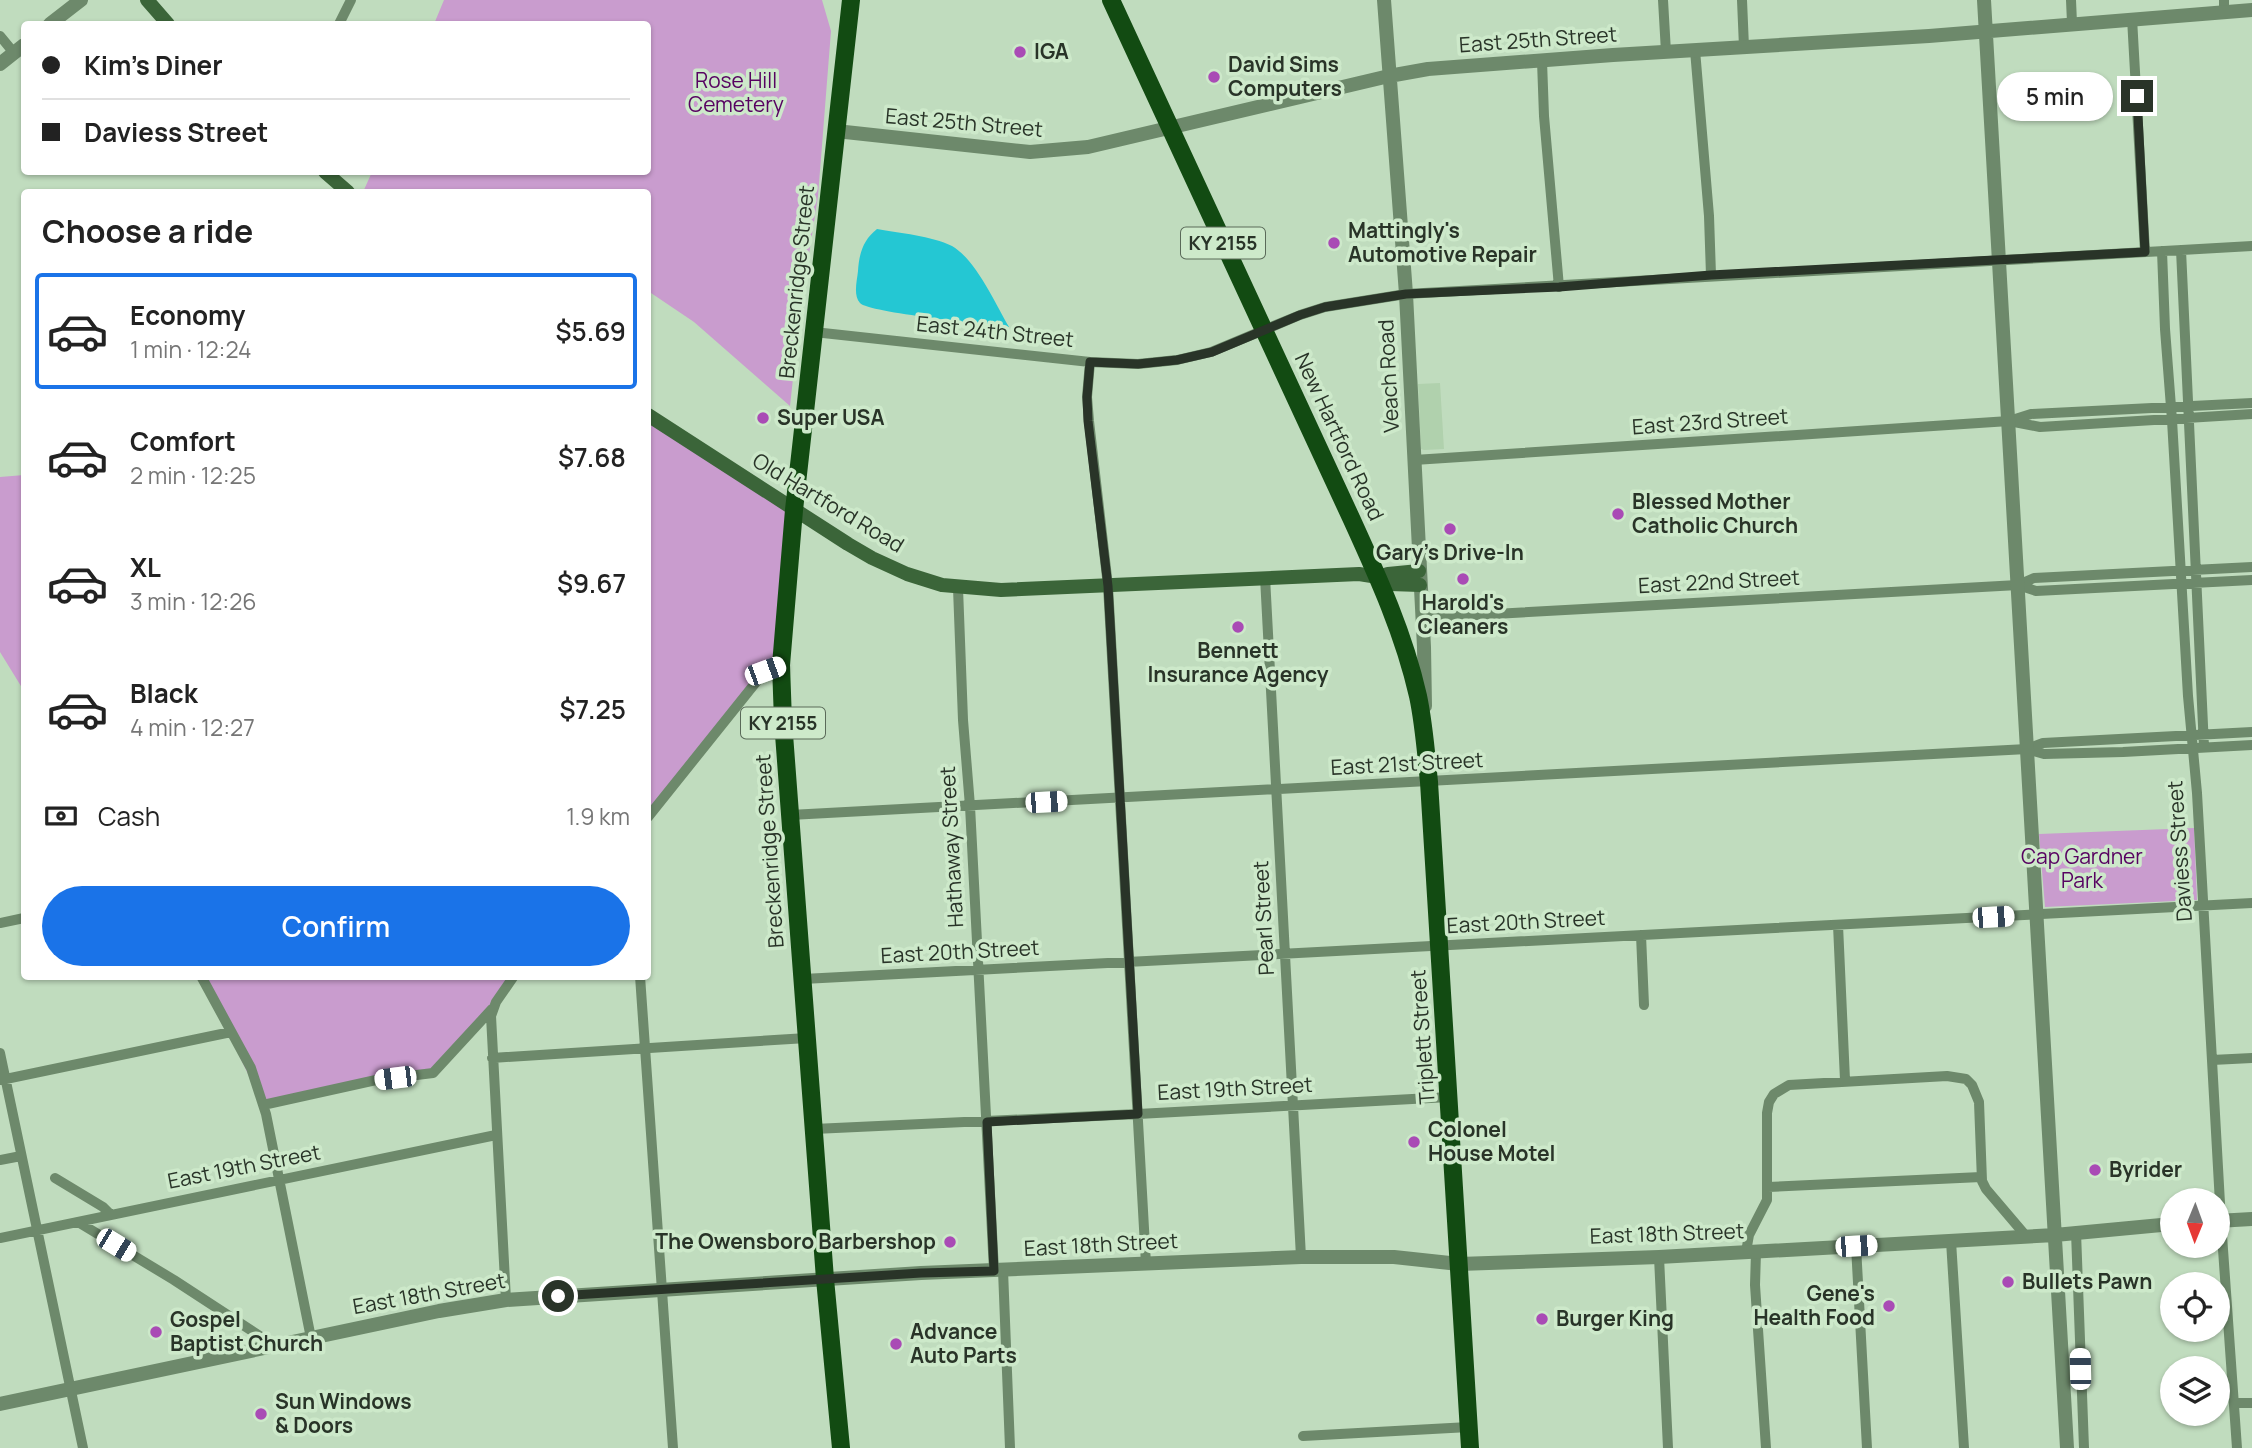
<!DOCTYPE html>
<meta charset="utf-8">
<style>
:root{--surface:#fff;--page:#f2f2f2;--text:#222;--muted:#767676;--line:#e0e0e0;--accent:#1a73e8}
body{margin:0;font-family:Manrope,sans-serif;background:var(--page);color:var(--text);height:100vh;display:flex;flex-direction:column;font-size:26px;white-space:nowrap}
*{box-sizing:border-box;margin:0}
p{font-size:23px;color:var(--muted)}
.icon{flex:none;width:38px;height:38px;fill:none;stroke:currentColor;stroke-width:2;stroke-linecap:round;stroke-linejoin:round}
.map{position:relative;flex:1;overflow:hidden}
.side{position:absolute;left:21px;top:189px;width:630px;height:791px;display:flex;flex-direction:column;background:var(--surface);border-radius:7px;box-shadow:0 2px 5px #0004}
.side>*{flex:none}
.banner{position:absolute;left:21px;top:21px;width:630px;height:154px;border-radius:7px;box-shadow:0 2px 5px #0004;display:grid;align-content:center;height:154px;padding:0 21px;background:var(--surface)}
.needle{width:46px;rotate:181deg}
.fabs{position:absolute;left:2160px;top:1188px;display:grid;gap:14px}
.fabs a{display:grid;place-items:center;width:70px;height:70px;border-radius:50%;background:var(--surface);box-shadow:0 2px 5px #0004;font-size:35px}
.end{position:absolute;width:32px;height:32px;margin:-16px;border:9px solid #293428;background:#fff;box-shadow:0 0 0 4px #fff}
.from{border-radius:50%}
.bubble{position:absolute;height:49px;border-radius:24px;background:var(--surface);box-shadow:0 2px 5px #0004;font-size:23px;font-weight:600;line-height:49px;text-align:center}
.car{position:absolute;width:21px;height:42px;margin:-21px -10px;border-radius:9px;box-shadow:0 0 5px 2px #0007;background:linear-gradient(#fff 24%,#345 0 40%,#fff 0 76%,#345 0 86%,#fff 0)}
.banner b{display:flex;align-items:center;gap:24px;height:66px;font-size:26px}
.banner b+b{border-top:2px solid var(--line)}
.banner i{width:18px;height:18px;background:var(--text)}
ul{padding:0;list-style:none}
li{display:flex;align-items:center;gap:21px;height:116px;margin:0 14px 10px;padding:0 7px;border:4px solid transparent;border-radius:7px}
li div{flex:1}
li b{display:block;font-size:26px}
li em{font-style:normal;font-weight:600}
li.active{border-color:var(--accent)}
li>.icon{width:63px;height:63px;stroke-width:1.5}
h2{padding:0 21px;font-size:32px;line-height:84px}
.pay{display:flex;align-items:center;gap:18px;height:77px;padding:0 21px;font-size:26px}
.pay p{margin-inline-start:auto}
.button{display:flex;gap:14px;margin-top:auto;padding:14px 21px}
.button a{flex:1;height:80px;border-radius:42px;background:var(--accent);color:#fff;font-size:28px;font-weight:600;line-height:80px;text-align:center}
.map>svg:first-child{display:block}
.built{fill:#b0d1ad}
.green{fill:#c99cce}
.water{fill:#24c7d3}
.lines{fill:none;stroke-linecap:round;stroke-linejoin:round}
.minor{stroke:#6d896b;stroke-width:10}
.tertiary{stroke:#6d896b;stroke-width:14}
.secondary{stroke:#3b6539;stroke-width:14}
.primary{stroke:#124b12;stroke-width:18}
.route{stroke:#293428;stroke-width:9}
.poi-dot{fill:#a94bb5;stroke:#cde9ca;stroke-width:2.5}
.labels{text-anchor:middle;stroke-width:7;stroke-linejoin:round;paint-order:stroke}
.shield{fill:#cde9ca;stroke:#5a6a59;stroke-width:2}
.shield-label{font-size:19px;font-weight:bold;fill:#293428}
.street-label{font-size:21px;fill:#293428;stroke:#cde9ca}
.poi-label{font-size:21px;font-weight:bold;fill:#293428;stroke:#cde9ca;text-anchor:start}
.park-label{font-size:21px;fill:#570261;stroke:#cde9ca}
</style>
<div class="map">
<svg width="2252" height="1448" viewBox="0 0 2252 1448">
<rect width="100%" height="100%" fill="#c0dcbe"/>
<path class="built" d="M1440,383L1444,449L1424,450L1421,449L1418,384Z"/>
<path class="green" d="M444,0H822L831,31L818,196L801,306L790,406L694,322L648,291V192H363L372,172H648V24H434Z
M648,415L794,510L781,665L765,671L648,817Z
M24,475V691L0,652V477Z
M2194,828L2197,900L2045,907L2039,834Z
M201,977H514L433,1073L263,1105Z"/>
<path class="water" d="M877,229C899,233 932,236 952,246C976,260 995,303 1009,327C988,324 869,313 860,303C853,295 857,281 858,271C859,254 863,240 877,229Z"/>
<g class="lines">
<path class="minor" d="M1663,0L1666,52
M1742,0L1744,47
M2071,0L2072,23
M2224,0V11
M2132,18L2145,252
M339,24L351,0
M0,36L14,53
M1695,50L1709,216L1711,275
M1542,61L1544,116L1559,287
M2181,250L2204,747
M2162,251L2165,329L2172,420L2188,696L2197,793L2221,1221L2237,1448
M814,332L1090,362L1138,364L1177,360L1211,352L1300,315L1325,307L1406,294L2252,246
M1090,362L1087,397L1089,421L1108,586L1146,1264
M2009,421L2040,427L2252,414
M1414,460L2009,421L2031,414L2252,403
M1265,577L1301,1257
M2018,585L2036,591L2252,580
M958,588L963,720L970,806L994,1271
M1422,618L2018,585L2034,578L2252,567
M2027,749L2044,754L2123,752L2252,745
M790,815L2027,749L2043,743L2252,732
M648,817L765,671L781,665
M0,923L24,918
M1838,925L1845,1080
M1641,935L1644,1005
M201,976L251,1068L266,1114L311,1338
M640,976L673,1448
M803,979L2252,903
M0,1053L83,1448
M492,1058L807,1038
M2212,1060L2252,1058
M1,1080L231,1032
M263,1105L376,1080L433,1073L492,1009
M814,1129L1138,1114L1449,1097
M0,1160L21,1156
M55,1178L103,1207L110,1214
M1768,1187L1981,1177
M78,1222L174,1280L275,1346
M2076,1232L2084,1448
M0,1238L496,1135
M1951,1241L1964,1448
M1856,1246L1867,1448
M1746,1252L1749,1235L1767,1200V1113L1769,1102L1774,1094L1789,1085L1947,1076L1966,1079L1972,1085L1979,1102L1982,1181L1986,1189L2026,1236
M1756,1252L1755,1285L1766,1448
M1659,1257L1668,1448
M1003,1270L1010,1448
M506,1300L491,1016L496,1002L514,976
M2234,1403H2252
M1303,1436L1469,1427"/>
<path class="tertiary" d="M1384,0L1406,294L1424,647L1425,706
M1984,0L2067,1448
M50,24L81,0
M0,64L24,45
M836,131L1030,152L1088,147L1389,76L1428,69L1613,55L1929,36L2252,10
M2217,1221L2252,1219
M0,1404L439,1311L506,1300L921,1273L1301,1257H1394L1459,1264L1659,1257L2055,1235L2172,1224"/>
<path class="secondary" d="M147,0L168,24
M325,172L348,192
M648,415L848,544L872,558L907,574L942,585L1001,590L1359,574L1378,577L1390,584L1420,585
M1378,577L1388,574L1419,571"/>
<path class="primary" d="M1111,0L1352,520C1378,577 1404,634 1418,696C1424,724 1426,753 1429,782L1470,1448
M841,1448L825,1279L783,721L781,665L794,510L851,0"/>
</g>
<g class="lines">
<path class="route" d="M558,1296L921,1273L994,1271L987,1122L1138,1114L1108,586L1088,421L1087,397L1090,362L1138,364L1177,360L1212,352L1300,315L1325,307L1406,294L1559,287L1711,275L2145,252L2137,96"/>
</g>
<g class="poi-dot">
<circle cx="1020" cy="52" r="7"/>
<circle cx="1214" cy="77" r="7"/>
<circle cx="1334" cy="243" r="7"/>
<circle cx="763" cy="418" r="7"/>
<circle cx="1618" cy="514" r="7"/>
<circle cx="1450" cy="529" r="7"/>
<circle cx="1463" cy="579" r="7"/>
<circle cx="1238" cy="627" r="7"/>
<circle cx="1414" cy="1142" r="7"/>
<circle cx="2095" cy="1170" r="7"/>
<circle cx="950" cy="1242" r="7"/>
<circle cx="2008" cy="1282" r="7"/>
<circle cx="1889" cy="1306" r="7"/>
<circle cx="1542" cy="1319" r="7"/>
<circle cx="156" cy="1332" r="7"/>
<circle cx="896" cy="1344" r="7"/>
<circle cx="261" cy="1414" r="7"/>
</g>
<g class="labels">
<g class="shield">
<rect x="1181" y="227.5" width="84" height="31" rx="5"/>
<rect x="741" y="707.5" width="84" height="31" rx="5"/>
</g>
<g class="shield-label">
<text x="1223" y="250">KY 2155</text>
<text x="783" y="730">KY 2155</text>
</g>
<g class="street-label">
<text transform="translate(1538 40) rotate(-4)" y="7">East 25th Street</text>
<text transform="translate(964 123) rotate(5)" y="7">East 25th Street</text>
<text transform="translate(797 282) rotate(-84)" y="7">Breckenridge Street</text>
<text transform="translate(995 332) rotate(6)" y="7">East 24th Street</text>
<text transform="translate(1389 376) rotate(-93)" y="7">Veach Road</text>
<text transform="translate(1710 422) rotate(-4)" y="7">East 23rd Street</text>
<text transform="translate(1339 437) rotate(65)" y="7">New Hartford Road</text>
<text transform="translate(828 503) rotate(31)" y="7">Old Hartford Road</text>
<text transform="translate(1719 582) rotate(-3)" y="7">East 22nd Street</text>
<text transform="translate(1407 764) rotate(-3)" y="7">East 21st Street</text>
<text transform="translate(952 847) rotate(-93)" y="7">Hathaway Street</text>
<text transform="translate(770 851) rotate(-94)" y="7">Breckenridge Street</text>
<text transform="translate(2180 851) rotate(-94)" y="7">Daviess Street</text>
<text transform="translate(1264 918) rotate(-93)" y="7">Pearl Street</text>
<text transform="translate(1526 922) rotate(-3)" y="7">East 20th Street</text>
<text transform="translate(960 952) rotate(-3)" y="7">East 20th Street</text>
<text transform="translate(1423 1037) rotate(-94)" y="7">Triplett Street</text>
<text transform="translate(1235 1089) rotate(-3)" y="7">East 19th Street</text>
<text transform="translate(244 1167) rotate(-11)" y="7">East 19th Street</text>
<text transform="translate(1667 1234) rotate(-2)" y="7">East 18th Street</text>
<text transform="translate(1101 1245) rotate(-3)" y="7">East 18th Street</text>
<text transform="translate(429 1294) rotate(-10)" y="7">East 18th Street</text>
</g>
<g class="poi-label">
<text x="1034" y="59">IGA</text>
<text x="1228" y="72">David Sims<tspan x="1228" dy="24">Computers</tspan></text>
<text x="1348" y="238">Mattingly's<tspan x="1348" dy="24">Automotive Repair</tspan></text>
<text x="777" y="425">Super USA</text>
<text x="1632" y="509">Blessed Mother<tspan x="1632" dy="24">Catholic Church</tspan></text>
<text x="1450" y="560" text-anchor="middle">Gary's Drive-In</text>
<text x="1463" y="610" text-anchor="middle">Harold's<tspan x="1463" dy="24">Cleaners</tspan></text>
<text x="1238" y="658" text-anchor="middle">Bennett<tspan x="1238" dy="24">Insurance Agency</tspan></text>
<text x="1428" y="1137">Colonel<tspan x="1428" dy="24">House Motel</tspan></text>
<text x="2109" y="1177">Byrider</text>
<text x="936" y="1249" text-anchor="end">The Owensboro Barbershop</text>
<text x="2022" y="1289">Bullets Pawn</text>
<text x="1875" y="1301" text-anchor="end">Gene's<tspan x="1875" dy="24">Health Food</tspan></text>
<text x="1556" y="1326">Burger King</text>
<text x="170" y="1327">Gospel<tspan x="170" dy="24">Baptist Church</tspan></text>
<text x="910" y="1339">Advance<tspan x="910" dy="24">Auto Parts</tspan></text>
<text x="275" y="1409">Sun Windows<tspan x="275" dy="24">&amp; Doors</tspan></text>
</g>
<g class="park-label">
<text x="736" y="88">Rose Hill<tspan x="736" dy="24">Cemetery</tspan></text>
<text x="2082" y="864">Cap Gardner<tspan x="2082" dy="24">Park</tspan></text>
</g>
</g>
</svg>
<div class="fabs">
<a><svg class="needle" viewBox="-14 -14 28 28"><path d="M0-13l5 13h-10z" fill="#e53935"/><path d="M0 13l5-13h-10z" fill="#767676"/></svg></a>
<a><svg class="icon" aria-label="locate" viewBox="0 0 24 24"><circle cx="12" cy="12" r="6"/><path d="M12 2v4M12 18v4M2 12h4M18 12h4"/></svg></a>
<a><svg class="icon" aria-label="layers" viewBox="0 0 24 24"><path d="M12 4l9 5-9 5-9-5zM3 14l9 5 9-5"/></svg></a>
</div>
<i class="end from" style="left:558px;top:1296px"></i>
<i class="end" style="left:2137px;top:96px"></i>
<div class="bubble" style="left:1997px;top:72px;width:116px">5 min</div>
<i class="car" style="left:765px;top:671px;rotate:70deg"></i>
<i class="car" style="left:1046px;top:802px;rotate:87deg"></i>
<i class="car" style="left:1993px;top:917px;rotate:87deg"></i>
<i class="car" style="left:395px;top:1078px;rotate:263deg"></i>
<i class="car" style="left:116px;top:1245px;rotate:121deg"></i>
<i class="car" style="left:1856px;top:1246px;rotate:87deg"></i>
<i class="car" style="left:2080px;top:1369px;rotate:359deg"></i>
<div class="banner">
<b><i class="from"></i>Kim's Diner</b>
<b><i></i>Daviess Street</b>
</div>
<section class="side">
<h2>Choose a ride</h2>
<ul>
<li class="active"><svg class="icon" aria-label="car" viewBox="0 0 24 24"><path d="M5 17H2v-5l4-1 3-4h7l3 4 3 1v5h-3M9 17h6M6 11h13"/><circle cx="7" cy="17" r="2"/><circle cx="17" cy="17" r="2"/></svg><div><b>Economy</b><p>1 min · 12:24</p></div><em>$5.69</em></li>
<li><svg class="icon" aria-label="car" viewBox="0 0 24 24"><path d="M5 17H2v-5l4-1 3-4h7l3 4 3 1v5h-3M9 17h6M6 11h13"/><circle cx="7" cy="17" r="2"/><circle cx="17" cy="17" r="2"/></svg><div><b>Comfort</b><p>2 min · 12:25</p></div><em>$7.68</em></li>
<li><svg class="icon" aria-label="car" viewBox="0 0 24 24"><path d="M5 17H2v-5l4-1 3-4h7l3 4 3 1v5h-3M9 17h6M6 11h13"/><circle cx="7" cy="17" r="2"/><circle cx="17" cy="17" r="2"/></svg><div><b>XL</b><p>3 min · 12:26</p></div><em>$9.67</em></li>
<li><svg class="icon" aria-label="car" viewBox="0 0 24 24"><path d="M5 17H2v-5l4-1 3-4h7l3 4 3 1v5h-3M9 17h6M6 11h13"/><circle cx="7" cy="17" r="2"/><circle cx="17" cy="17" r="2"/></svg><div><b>Black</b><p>4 min · 12:27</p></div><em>$7.25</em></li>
</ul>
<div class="pay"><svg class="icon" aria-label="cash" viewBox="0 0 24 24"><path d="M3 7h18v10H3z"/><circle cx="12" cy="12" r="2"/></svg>Cash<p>1.9 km</p></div>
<div class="button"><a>Confirm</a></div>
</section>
</div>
